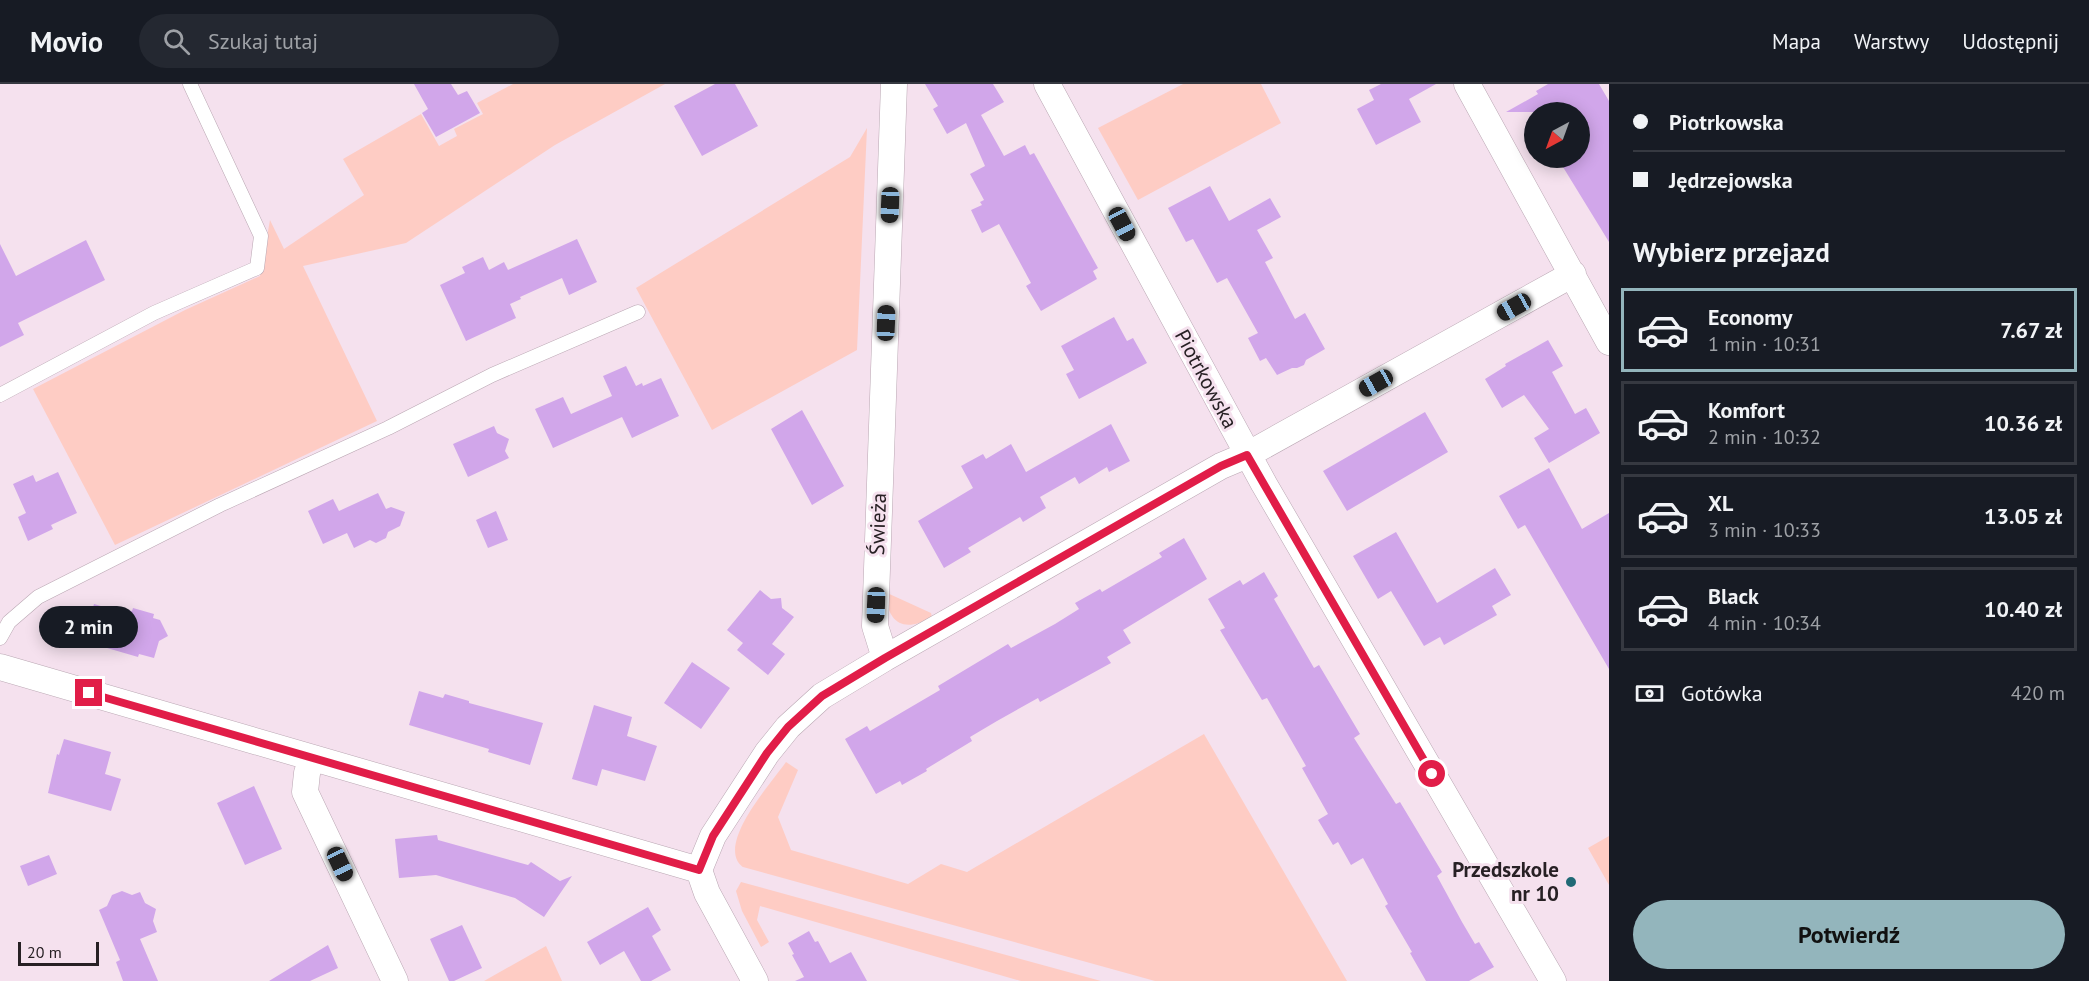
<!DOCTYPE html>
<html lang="pl">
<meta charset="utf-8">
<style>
:root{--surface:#171b24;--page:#242831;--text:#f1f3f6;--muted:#9ea1a6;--line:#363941;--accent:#93b5bc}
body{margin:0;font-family:"PT Sans",sans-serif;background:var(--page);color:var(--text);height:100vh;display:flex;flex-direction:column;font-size:22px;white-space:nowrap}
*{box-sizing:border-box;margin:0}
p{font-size:20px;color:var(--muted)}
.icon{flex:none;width:33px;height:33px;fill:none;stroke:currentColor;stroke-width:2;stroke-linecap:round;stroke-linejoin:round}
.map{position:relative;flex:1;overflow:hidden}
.details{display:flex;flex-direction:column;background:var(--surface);width:480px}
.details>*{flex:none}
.top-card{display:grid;align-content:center;height:132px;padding:0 24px;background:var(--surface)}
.needle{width:39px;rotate:221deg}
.tools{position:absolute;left:1524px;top:18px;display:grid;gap:12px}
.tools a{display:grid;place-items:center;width:66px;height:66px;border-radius:50%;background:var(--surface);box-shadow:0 3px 15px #0003;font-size:30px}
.scale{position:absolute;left:18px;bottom:15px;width:81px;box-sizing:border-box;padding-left:6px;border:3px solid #272024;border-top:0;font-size:16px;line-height:21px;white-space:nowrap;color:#272024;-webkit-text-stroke:4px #f5e1ee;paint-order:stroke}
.end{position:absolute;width:27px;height:27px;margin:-14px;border:8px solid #e11d48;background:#fff;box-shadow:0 0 0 3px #fff}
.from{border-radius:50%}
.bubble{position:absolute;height:42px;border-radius:21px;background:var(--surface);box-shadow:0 3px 15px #0003;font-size:20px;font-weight:800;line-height:42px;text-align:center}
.car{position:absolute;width:18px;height:36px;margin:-18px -9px;border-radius:8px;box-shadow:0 0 4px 2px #0007;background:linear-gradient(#222 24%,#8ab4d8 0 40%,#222 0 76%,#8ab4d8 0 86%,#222 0)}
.top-card b{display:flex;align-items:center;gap:21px;height:57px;font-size:22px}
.top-card b+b{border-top:2px solid var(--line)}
.top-card i{width:15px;height:15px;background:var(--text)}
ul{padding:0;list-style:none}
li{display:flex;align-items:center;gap:18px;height:84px;margin:0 12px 9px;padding:0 12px;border:3px solid var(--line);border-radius:0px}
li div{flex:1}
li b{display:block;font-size:22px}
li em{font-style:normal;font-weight:800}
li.active{border-color:var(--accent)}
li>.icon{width:54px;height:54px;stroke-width:1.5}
h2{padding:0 24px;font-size:27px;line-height:72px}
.pay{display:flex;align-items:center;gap:15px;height:66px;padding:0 24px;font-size:22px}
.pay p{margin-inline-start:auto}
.action{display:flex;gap:12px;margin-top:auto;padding:12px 24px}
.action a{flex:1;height:69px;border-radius:36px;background:var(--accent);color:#111;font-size:24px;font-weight:800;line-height:69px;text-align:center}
header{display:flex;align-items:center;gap:36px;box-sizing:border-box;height:84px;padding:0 30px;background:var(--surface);border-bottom:2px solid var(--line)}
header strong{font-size:28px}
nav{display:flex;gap:33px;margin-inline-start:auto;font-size:21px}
.search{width:420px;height:54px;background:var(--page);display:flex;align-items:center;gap:15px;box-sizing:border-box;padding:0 21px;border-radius:33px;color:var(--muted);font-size:22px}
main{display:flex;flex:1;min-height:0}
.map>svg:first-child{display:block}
.green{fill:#feccc4}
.building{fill:#d1a6ea}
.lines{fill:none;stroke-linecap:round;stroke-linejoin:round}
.service-casing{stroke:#baa7b3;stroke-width:15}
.minor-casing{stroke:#baa7b3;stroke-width:27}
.service{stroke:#fff;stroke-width:14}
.minor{stroke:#fff;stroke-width:26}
.route{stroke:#e11d48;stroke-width:8}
.poi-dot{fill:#206975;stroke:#f5e1ee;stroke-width:2}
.labels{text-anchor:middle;stroke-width:6;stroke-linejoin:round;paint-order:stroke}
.street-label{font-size:21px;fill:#272024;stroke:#f5e1ee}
.poi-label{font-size:21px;font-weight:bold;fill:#272024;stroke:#f5e1ee;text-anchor:end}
</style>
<header>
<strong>Movio</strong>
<div class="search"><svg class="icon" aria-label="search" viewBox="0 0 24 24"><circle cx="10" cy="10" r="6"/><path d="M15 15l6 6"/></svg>Szukaj tutaj</div>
<nav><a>Mapa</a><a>Warstwy</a><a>Udostępnij</a></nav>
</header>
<main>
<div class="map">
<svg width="1609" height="897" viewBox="0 0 1609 897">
<rect width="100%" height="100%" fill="#f5e1ee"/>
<path class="green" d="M513,0H665L555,61L406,159L303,182L377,337L115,461L33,305L185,226L260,192L270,136L284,165L364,111L343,75L421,30L439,62L457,52L454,45L483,30L477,19Z
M1183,0H1261L1281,39L1138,116L1098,44Z
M867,44L857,266L712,346L636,204L850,73Z
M885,508L931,529L932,533C904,549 888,540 885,508Z
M1204,650L1347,897H1155L743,783C742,783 737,777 737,776C725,750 772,698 786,678L798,686L778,733L791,766L908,800L941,780L967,788Z
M1609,752V801L1588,764Z
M741,798L1101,897H1021L760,822L757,836L769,858L761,863L742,827L736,807Z
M546,862L562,897H484Z"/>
<path class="building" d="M414,0H451L458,11L467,7L480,29L436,53L422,29L428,25Z
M715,0H735L758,42L702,72L674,22Z
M925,0H993L1004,18L981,31L1004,72L1025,61L1030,71L1034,69L1098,184L1093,187L1097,195L1041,227L1026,202L1031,199L999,140L982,149L971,126L982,121L980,118L984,116L970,90L985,82L966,39L947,50L933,25L938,22Z
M1381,0H1436L1409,15L1421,38L1376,61L1357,25L1374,16L1369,6Z
M1548,0H1599L1609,17V158L1563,83L1580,74V28H1506L1538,10L1536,7Z
M1210,102L1229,137L1270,114L1281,133L1257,146L1273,174L1265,178L1295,235L1305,229L1325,265L1306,276L1304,281L1297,284H1292L1277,291L1266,274L1260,277L1248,254L1258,249L1227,194L1217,199L1193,155L1186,158L1168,124Z
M577,155L597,198L569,211L562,194L520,213L521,215L510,220L516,234L466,257L440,201L465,189L462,183L483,173L489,186L504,178L508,186Z
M86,156L105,196L18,239L24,251L0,263V160L16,192Z
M1114,233L1127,257L1133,254L1147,279L1079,315L1066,290L1074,286L1061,262Z
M1548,256L1563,282L1552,288L1575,330L1586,324L1600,349L1549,379L1534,354L1549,345L1524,311L1502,324L1485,295L1506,282L1505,280Z
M626,282L636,302L642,299L643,302L661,294L679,332L632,354L622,333L553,364L535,325L563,313L571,330L612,312L603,292Z
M802,326L844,402L812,421L771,345Z
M1425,328L1448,368L1347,427L1323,387Z
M1111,340L1130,377L1109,388L1107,383L1079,400L1075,393L1040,413L1046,424L1023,438L1020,433L968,464L971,468L944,484L918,437L973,404L961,382L983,370L986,375L1011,360L1026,388Z
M494,342L497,349L509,355L505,367L509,374L468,393L453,360Z
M1549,384L1582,445L1609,429V585L1525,441L1518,445L1499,412Z
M58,388L77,429L51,441L53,445L28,457L18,433L26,429L13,400L33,391L36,398Z
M378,409L386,425L391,423L405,428L400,442L388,448L386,454L376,459L370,456L354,464L347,449L323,460L308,427L333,415L339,427Z
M496,427L508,456L488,464L476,436Z
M1396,448L1437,519L1495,484L1511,511L1492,522L1497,531L1444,561L1440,553L1424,562L1391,507L1378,515L1353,472Z
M1184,454L1207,495L1123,546L1131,559L1107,573L1111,579L1040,618L1038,614L997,637L970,653L972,657L926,685L927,687L902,701L900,697L876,710L845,655L867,642L870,647L940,606L938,602L1008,560L1011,564L1055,540L1079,525L1075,519L1100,505L1102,508L1162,473L1159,469Z
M1264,488L1278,512L1274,515L1314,584L1319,581L1360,650L1354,654L1396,720L1400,718L1442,788L1437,792L1462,838L1475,860L1479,858L1494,883L1469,897H1426L1410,869L1412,868L1385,822L1388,820L1363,774L1351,781L1338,758L1333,761L1318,736L1328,730L1302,684L1306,682L1267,614L1262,616L1220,546L1225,544L1208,515L1240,496L1243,501Z
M760,506L771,515L781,514L782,524L794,533L772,560L785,570L768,591L737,566L743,559L727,546Z
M94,520L118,527V524L132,527L133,524L154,530L153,534L160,536L168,552L159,557L154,574L139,570L138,573L83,557Z
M692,578L730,604L701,645L664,619Z
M419,607L443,614L445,610L469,617V619L543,639L530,681L488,668L489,665L409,641Z
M594,621L632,633L627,652L657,662L645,697L602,685L597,702L572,695Z
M64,655L111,668L105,690L121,695L111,727L48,709L57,670L59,671Z
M254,702L282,765L245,781L217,719Z
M437,751L438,756L528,781L531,778L560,797L572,792L544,833L515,814L436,791L399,794L395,755Z
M49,771L57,790L28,802L20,782Z
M122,807L132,811L140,808L145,819L156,825L153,837L157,848L140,855L158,897H123L116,878L120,876L99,826L107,822L112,811Z
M648,823L661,846L652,852L671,886L651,897H641L624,867L600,881L587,858Z
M462,841L482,884L454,897H449L430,855Z
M809,847L815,858L818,857L830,879L851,868L867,897H795L804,893L792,871L794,870L788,859Z
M328,861L338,884L310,897H269Z"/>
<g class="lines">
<defs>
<path id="service" d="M0,311L154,229L257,184L261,152L190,0
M0,554L9,538L38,513L220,421L388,344L492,291L638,228"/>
<path id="minor" d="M1047,0L1264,400L1553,897
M1467,0L1609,258
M885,574L875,542L894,0
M0,583L699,786
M312,674L307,689L305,708L395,897
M755,897L707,809L699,786L713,752L767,669L788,643L822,612L885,574L1221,382L1247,371L1573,190"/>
</defs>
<use href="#service" class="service-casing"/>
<use href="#minor" class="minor-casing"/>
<use href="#service" class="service"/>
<use href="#minor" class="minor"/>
</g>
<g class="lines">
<path class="route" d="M89,609L699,786L713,752L767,669L788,643L822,612L885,574L1221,382L1247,371L1432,690"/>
</g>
<circle class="poi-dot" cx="1571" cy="798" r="6"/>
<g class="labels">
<g class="street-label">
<text transform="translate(1206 295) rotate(62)" y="7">Piotrkowska</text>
<text transform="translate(878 440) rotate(-88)" y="7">Świeża</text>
</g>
<g class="poi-label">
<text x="1559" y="793">Przedszkole<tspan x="1559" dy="24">nr 10</tspan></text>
</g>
</g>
</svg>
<div class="tools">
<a><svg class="needle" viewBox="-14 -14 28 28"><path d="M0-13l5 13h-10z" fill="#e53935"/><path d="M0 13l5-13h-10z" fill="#9ea1a6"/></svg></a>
</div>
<div class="scale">20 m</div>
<i class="end from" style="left:1432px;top:690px"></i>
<i class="end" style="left:89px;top:609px"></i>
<div class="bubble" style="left:39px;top:522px;width:99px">2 min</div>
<i class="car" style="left:890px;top:121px;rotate:182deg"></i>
<i class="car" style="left:1122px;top:140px;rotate:152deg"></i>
<i class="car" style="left:1514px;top:223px;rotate:241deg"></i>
<i class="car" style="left:886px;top:239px;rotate:2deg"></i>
<i class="car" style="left:1376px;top:299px;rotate:241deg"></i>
<i class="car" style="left:876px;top:521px;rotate:182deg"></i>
<i class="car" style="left:340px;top:780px;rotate:155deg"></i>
</div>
<section class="details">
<div class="top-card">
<b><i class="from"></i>Piotrkowska</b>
<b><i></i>Jędrzejowska</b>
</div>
<h2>Wybierz przejazd</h2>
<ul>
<li class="active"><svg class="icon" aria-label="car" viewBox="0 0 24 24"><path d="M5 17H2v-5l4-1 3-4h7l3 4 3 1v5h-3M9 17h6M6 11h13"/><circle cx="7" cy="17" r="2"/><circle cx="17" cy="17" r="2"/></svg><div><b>Economy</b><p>1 min · 10:31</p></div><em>7.67 zł</em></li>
<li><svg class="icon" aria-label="car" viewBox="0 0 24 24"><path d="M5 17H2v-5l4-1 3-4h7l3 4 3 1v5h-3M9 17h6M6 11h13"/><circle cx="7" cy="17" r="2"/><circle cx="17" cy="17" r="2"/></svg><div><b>Komfort</b><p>2 min · 10:32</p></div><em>10.36 zł</em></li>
<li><svg class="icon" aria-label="car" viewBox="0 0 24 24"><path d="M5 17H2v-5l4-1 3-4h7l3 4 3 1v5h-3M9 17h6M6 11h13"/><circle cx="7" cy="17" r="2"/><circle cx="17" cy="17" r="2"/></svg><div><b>XL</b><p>3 min · 10:33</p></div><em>13.05 zł</em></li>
<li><svg class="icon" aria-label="car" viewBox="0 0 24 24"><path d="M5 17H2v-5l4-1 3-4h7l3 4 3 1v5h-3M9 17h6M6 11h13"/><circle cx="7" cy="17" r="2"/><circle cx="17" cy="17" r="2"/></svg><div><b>Black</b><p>4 min · 10:34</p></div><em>10.40 zł</em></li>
</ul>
<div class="pay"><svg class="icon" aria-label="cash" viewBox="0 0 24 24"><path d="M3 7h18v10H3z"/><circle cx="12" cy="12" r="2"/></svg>Gotówka<p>420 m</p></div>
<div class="action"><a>Potwierdź</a></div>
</section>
</main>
